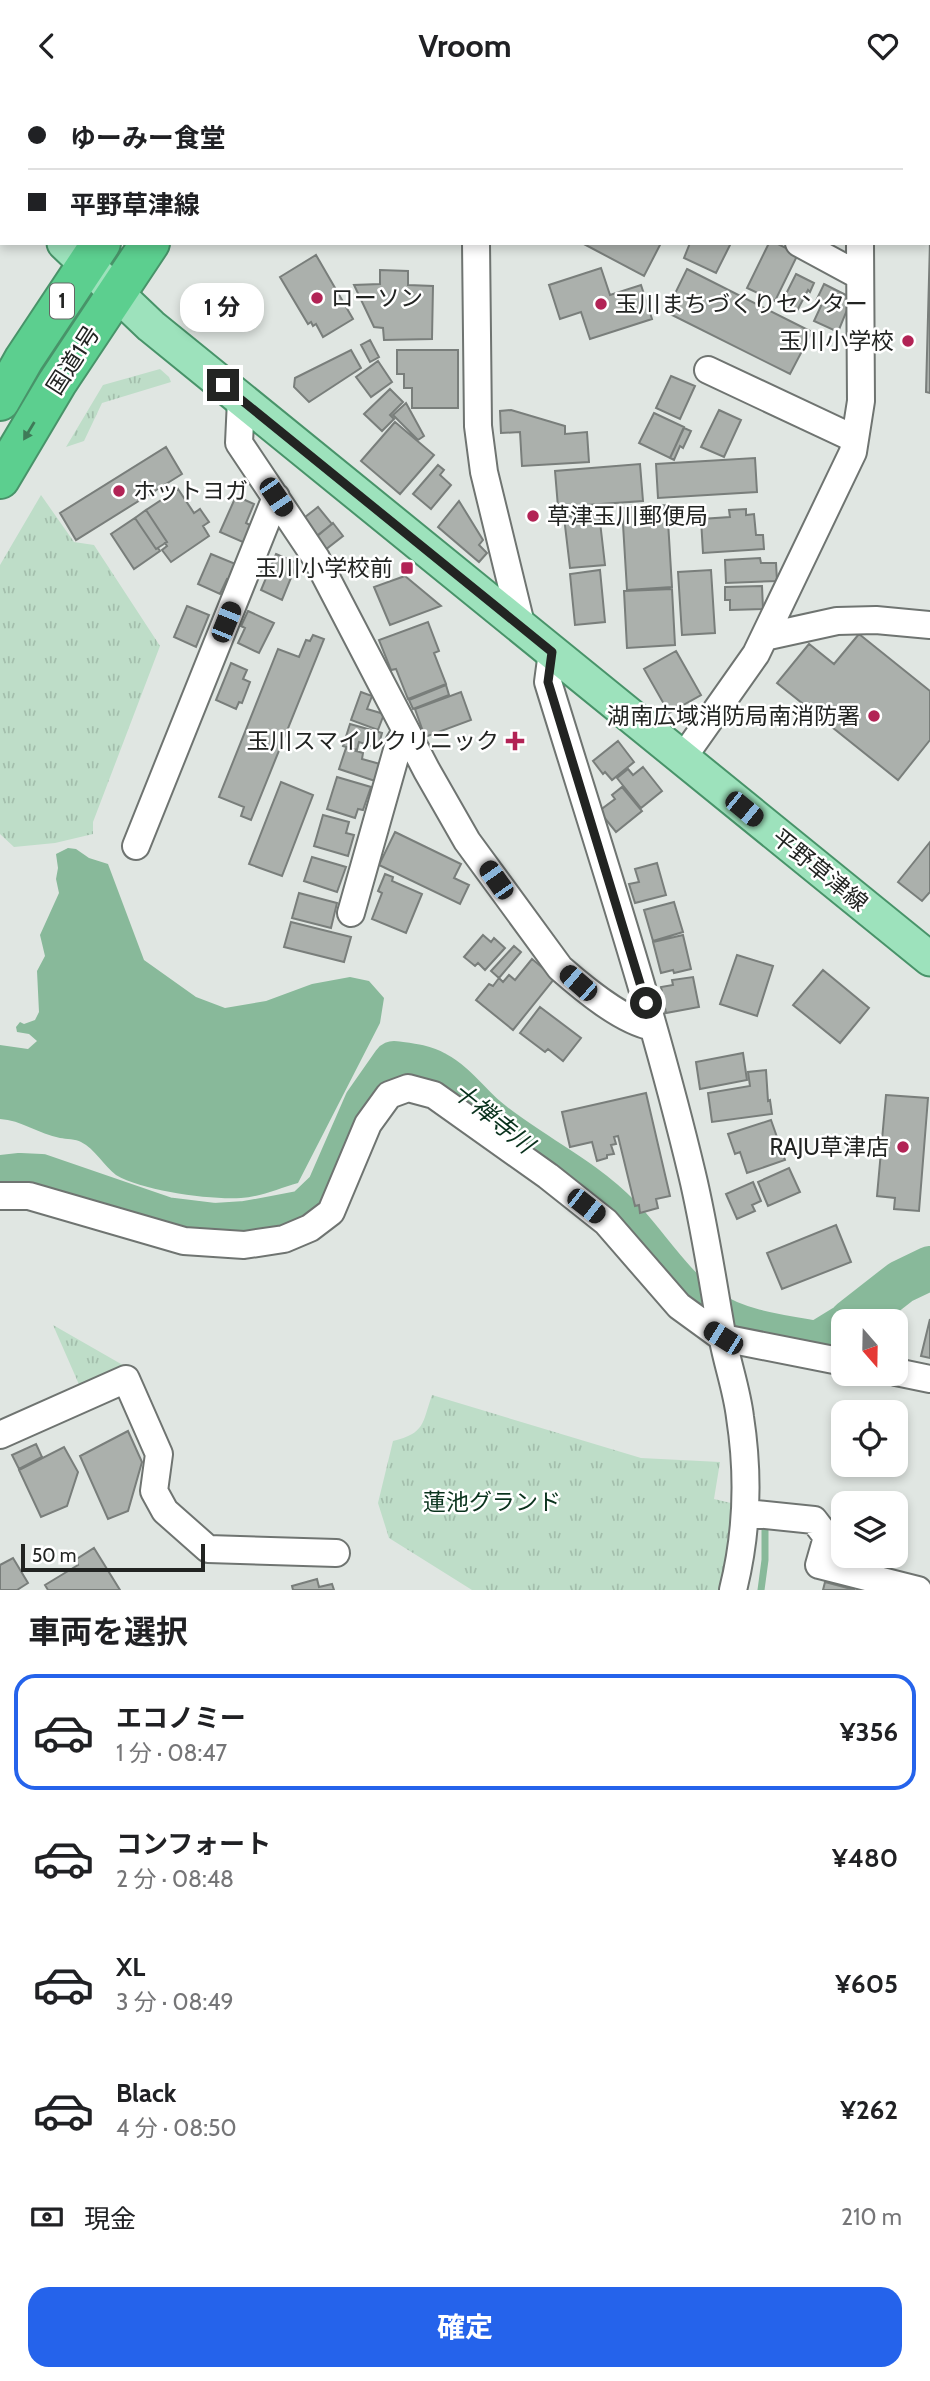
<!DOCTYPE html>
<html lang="ja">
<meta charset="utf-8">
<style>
:root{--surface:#fff;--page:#f2f2f2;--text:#202124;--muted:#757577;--line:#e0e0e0;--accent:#2563eb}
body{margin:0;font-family:Cabin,"Noto Sans JP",sans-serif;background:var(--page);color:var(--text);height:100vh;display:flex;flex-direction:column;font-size:26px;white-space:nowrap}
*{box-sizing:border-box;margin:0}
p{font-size:23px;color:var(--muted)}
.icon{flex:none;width:38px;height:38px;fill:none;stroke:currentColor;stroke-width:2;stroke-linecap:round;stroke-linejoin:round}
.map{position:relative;height:1499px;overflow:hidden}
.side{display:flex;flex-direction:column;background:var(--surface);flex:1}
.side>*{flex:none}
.hud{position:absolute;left:0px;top:0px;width:931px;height:154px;box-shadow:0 4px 10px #0003;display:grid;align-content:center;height:154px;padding:0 28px;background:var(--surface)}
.needle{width:46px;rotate:160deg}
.buttons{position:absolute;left:831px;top:1218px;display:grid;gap:14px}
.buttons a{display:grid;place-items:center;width:77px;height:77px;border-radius:14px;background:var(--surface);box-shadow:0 4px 10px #0003;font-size:35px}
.scale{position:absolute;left:21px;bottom:18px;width:184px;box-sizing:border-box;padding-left:7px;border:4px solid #222422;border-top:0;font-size:19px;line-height:24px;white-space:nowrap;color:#222422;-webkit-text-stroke:5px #fff;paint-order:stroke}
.end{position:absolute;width:32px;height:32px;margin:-16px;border:9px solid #222422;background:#fff;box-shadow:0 0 0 4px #fff}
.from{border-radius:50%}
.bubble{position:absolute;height:49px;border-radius:21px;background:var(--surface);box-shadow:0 4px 10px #0003;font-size:23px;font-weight:700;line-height:49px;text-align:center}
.car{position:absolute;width:21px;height:42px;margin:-21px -10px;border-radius:9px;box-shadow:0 0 5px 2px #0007;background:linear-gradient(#222 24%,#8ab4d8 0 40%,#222 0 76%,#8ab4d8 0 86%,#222 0)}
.hud b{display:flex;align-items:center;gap:24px;height:66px;font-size:26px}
.hud b+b{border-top:2px solid var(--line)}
.hud i{width:18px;height:18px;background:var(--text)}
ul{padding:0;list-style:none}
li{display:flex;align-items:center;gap:21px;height:116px;margin:0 14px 10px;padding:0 14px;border:4px solid transparent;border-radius:21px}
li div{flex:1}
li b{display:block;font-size:26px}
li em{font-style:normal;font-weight:700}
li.current{border-color:var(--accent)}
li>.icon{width:63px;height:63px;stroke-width:1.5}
h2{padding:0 28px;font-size:32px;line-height:84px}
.pay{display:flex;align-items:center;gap:18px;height:77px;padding:0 28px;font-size:26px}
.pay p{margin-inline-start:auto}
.cta{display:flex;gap:14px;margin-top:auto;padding:14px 28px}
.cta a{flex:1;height:80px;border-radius:21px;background:var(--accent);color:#fff;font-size:28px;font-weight:700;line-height:80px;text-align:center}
header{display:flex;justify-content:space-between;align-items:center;height:91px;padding:0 28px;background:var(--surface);font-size:32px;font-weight:700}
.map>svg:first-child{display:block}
.grass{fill:url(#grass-tufts)}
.water{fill:#88b99a}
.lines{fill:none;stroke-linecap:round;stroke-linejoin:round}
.stream{stroke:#88b99a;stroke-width:7}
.river{stroke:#88b99a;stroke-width:44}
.building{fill:#abb0ac;stroke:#797e7b;stroke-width:2}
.minor-casing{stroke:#6f7471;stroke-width:30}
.major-casing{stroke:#489369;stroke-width:37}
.highway-casing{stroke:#489369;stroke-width:42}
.minor{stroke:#fff;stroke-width:26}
.major{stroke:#9de2bc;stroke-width:33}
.highway{stroke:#5ccf8f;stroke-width:38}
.oneway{fill:#3f7a58}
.route{stroke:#222422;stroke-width:9}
.poi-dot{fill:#b22355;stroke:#fff;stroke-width:2.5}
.labels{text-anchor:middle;stroke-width:5;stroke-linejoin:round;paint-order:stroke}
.shield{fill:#fff;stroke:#646664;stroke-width:2}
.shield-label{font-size:21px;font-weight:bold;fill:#222422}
.poi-label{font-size:23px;fill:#222422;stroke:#fff;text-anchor:end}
.street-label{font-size:23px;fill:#222422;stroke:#fff}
.park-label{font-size:23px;fill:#0a331d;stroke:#fff}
.water-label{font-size:24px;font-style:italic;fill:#08311c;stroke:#fff}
</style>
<header><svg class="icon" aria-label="back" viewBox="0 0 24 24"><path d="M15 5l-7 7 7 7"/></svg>Vroom<svg class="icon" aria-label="heart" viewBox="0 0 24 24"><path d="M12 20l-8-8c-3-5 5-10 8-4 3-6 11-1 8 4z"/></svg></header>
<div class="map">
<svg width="930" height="1499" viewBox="0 0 930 1499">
<defs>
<pattern id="grass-tufts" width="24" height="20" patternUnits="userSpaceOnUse" patternTransform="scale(1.75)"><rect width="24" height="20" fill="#beddc8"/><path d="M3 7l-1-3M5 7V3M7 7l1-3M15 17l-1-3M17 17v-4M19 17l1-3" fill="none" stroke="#a3beac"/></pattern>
</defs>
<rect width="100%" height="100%" fill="#e0e6e2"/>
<path class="grass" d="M160,278L169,286L171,291L102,312L84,350L66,356L103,294Z
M41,404L74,451L94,454L160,555L93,731V743L55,752L14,756L0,743V474Z
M53,1234L128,1277L81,1298Z
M432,1304L641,1367L720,1371L714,1408L731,1412L728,1467L721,1499H472L389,1447L378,1412L393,1350C425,1342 422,1333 432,1304Z"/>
<path class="water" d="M68,757L76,758L89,767L108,773L144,869L196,906L225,917L266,910L312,893L350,886L369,890L384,907L380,932L298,1092C280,1097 260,1106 241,1107C210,1109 143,1100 116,1084C104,1075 95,1058 81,1051C76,1048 66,1048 60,1047C39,1043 21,1029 0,1028V954L28,958L37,950L29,943L17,941L16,936L20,931L24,933L35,929L39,921L37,880L45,865L40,844L59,802L56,788L58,777L56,763Z"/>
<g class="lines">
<path class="stream" d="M761,1499L765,1469V1430"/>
<path class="river" d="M0,1086L20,1084L41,1085L166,1128L215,1134L246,1132L305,1121L328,1099L366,1012L394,972C408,974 423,975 435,982C456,993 469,1013 487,1028C529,1063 582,1086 620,1126C649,1157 671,1194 706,1219C737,1241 782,1246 818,1252L844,1236
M851,1230L901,1191L930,1177"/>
</g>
<path class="building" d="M14,0H96L97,2H15Z
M770,0L789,1L809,0V2H769Z
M930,150V302L926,301Z
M582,152H661L644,185Z
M690,152H731L716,182L684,167Z
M769,152H776L798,163L775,210L747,197Z
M316,164L353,228L323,246L316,233L313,235L311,231L308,233L280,186Z
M601,177L610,204L641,194L652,228L590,248L581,221L560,228L549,194Z
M687,178L812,241L790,283L666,221Z
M380,179L408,180V194L433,195L432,248L384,249L383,237L374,236L354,194L380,193Z
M796,183L814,192L810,201L808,199L797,220L781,213Z
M824,193L852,207L838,241L814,230L821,215L815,212Z
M370,249L379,266L370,271L361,254Z
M351,259L361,277L309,311L294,296L295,287Z
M397,259H458V317H412V297H404V283H397Z
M378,270L392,291L371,306L356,286Z
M671,285L695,295L680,328L656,317Z
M390,298L403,311L390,324L394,328L382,340L364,323Z
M406,312L424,345L418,349L393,324Z
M511,319L565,335V343L587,341L589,371L522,375L520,341L501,342L500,320Z
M719,319L741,329L724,366L701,356Z
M654,322L684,336L670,367L639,352Z
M395,331L434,364L400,403L361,370Z
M684,337L691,340L683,357L680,355L674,369L670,367Z
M166,356L182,383L76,449L60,422Z
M755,367L757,401L658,407L656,373Z
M640,373L643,410L558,416L555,380Z
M438,374L444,379L440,384L451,394L431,418L413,403Z
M178,398L194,422L200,418L209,431L203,435L209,445L171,471L162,459L167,455L165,452L167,451L146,419Z
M236,405L254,413L246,432L252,435L245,452L220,441Z
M459,410L483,449L479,454L487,462L479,471L438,436Z
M667,414L672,496L627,499L622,417Z
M318,416L332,433L314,447L300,430Z
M746,418V424L754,423L756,444H763L764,458L703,462L701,428L730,426L729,419Z
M146,419L167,451L156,458L135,427Z
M599,422L605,474L570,477L564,426Z
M135,427L156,458L158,457L160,460L134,478L111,443Z
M333,432L343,445L325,459L315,447Z
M211,463L238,474L232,489L227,488L220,503L198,493Z
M276,463L297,472L282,509L261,499Z
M760,467L761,472H776L777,490L726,492L725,469Z
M600,479L605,531L575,534L570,483Z
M711,479L715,542L682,544L678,481Z
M405,485L441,515L390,534L374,496Z
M762,495L763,518L730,519V509H725V496Z
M672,498L675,554L627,557L624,500Z
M187,515L209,524L196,556L174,546Z
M248,520L274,532L259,562L238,552L245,537L241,535Z
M428,531L439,560L434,562L446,593L408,608L396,578L391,579L379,549Z
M859,543L930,600V649L898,689L777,592L809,553L834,573Z
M313,544L324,548L251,729L241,725L244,716L219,706L278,558L299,566L306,549L310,550Z
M676,560L701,604L669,622L644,578Z
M231,572L247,579L243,588L250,591L242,612L239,611L236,618L216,609Z
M446,594L449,604L413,618L409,609Z
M361,601L372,605L367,618L384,623L378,639L351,629Z
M461,601L471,629L425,646L415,618Z
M350,633L382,642L378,657L359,651L357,659L343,655Z
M618,650L634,671L612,689L605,681L603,683L593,670Z
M346,657L363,662L362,668L380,673L375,690L339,678Z
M643,676L662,700L641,717L617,687L628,678L633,684Z
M337,686L371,696L363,719L358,718L355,727L327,718Z
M281,691L313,704L282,785L249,773Z
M622,696L642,720L616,741L599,720L615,708L612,704Z
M323,724L349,731L346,742L354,744L348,765L314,755Z
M395,741L461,773L454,787L469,794L460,813L379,774Z
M930,751V801L922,810L898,791Z
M312,766L346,776L337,801L304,790Z
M657,772L666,804L635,812L629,793L639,791L635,778Z
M385,783L393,786L392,790L422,803L406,842L372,828L382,802L378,800Z
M299,802L337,812L331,837L292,827Z
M674,811L683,841L653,850L644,819Z
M291,831L351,846L344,871L284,856Z
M483,844L491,851L494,847L505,857L485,879L478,872L475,875L464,866Z
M683,844L691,878L674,882L673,879L661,882L653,851Z
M514,855L521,861L499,887L491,880Z
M737,864L773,875L757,925L720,913Z
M532,868L555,887L513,939L476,909L489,893L493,895L499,887L503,891L509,884L515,889Z
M823,879L869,917L840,952L793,914Z
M693,886L699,916L666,922L661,896L673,894L672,889Z
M540,916L581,947L563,970L548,958L545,961L520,942Z
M743,962L747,989L700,998L696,971Z
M766,979L768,1010L770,1009L772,1023L712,1031L708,1002L750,995L748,981Z
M646,1002L670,1105L656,1108L658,1117L640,1122L639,1114L635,1115L618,1045L614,1046L616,1053L611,1054L614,1063L607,1064V1067L597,1070L592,1051L570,1056L562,1021Z
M886,1004L928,1007L919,1120L894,1118L895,1107L877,1105Z
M771,1029L785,1069L747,1082L740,1061L735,1063L728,1043Z
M789,1077L800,1101L768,1115L758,1091Z
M753,1091L761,1110L752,1114L755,1120L737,1128L726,1103Z
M836,1134L851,1171L782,1198L767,1162Z
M930,1228V1267L921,1265Z
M128,1340L142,1371L128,1420L108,1428L80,1365Z
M36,1353L42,1366L19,1378L12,1364Z
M64,1356L78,1381L67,1415L41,1426L19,1379Z
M94,1457L120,1499H48L45,1494L78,1474L75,1469Z
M13,1467L28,1492L17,1499H0V1474Z
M317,1488L319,1496L332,1493L334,1499H293L292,1495Z
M825,1491L855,1499H823Z"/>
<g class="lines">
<defs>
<path id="minor" d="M476,0V2
M845,0V2
M476,152L478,335L484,381L522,537
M799,152L860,185
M708,279L855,348
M241,309L239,352L316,467L427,680L467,750L560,877C584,898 622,930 653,936
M764,546L837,530L876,529L930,534
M552,561L548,591C598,754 652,916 692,1083C705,1137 713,1193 723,1249C728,1275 737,1300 740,1326C749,1384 747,1443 733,1499
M682,668L756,563L853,361L861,310L860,152
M136,755L276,406
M351,822L399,652L406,640
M0,1105H29L184,1150L244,1154L284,1148L310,1137L331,1121L368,1033L389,1004L408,997L434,1004L548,1085L606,1131L679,1215L723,1247L844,1271
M896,1281L930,1288
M0,1344L126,1288L159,1363L154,1400L165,1420L208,1458L336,1462
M746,1422L814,1429L827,1446L819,1474L918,1499"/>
<path id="major" d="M0,87L2,88
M64,152L151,235L930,868"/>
<path id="highway" d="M189,2L190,0
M239,2L240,0
M0,310L24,268L101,152
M0,388L57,292L150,152"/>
</defs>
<use href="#minor" class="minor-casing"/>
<use href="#major" class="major-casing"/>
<use href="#highway" class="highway-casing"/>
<use href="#minor" class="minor"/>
<use href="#major" class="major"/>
<use href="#highway" class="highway"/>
</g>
<defs><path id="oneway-solid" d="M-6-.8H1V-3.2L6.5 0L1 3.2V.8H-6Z" transform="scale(1.75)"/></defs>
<use class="oneway" href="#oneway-solid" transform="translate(29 340) rotate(121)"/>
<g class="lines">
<path class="route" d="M223,294L552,561L548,591L646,912"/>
</g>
<g class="poi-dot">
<circle cx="317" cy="207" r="7"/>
<circle cx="601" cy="213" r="7"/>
<circle cx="908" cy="250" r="7"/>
<circle cx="119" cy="400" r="7"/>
<circle cx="533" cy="425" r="7"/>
<rect x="400" y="470" width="14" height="14" rx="3.5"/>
<circle cx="874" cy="625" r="7"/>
<path d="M511.5 639.5h7v7h7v7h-7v7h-7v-7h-7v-7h7z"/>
<circle cx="903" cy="1056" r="7"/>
</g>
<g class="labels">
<rect class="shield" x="50" y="192.5" width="24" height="35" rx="5"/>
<g class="shield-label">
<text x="62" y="217">1</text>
</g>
<g class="poi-label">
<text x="331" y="215" text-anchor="start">ローソン</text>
<text x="615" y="221" text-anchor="start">玉川まちづくりセンター</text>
<text x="894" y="258">玉川小学校</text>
<text x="133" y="408" text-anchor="start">ホットヨガ</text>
<text x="547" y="433" text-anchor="start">草津玉川郵便局</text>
<text x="393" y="485">玉川小学校前</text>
<text x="860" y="633">湖南広域消防局南消防署</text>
<text x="499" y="658">玉川スマイルクリニック</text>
<text x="889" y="1064">RAJU草津店</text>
</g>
<g class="street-label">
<text transform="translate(73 269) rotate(-57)" y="8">国道1号</text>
<text transform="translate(820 779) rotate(39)" y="8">平野草津線</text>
</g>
<g class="park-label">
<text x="492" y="1419">蓮池グランド</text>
</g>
<g class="water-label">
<text transform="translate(493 1027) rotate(39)" y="8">十禅寺川</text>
</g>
</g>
</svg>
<div class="buttons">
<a><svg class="needle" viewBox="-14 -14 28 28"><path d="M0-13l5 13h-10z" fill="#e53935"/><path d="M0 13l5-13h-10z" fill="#757577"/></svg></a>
<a><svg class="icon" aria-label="locate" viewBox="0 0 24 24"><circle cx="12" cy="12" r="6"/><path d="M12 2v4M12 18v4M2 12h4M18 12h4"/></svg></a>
<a><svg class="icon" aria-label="layers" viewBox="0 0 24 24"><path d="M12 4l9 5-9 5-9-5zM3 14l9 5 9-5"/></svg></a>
</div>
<div class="scale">50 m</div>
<i class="end from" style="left:646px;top:912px"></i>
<i class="end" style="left:223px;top:294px"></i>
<div class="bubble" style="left:180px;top:192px;width:84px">1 分</div>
<i class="car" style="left:276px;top:406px;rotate:146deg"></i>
<i class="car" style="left:226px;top:531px;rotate:22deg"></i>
<i class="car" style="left:744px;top:718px;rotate:129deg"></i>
<i class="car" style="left:496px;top:789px;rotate:325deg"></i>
<i class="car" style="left:578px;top:892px;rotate:311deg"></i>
<i class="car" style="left:586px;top:1115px;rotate:128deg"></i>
<i class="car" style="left:723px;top:1247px;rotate:302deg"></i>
<div class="hud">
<b><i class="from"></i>ゆーみー食堂</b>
<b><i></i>平野草津線</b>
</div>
</div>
<section class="side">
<h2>車両を選択</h2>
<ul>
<li class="current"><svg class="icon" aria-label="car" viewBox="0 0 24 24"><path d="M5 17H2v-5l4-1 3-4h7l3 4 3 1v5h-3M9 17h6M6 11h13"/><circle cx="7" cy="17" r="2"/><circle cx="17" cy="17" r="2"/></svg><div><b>エコノミー</b><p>1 分 · 08:47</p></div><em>¥356</em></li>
<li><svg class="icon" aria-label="car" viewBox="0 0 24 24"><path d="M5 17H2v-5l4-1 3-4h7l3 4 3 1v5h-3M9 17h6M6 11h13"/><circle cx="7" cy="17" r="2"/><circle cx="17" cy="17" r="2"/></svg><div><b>コンフォート</b><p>2 分 · 08:48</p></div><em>¥480</em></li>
<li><svg class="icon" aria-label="car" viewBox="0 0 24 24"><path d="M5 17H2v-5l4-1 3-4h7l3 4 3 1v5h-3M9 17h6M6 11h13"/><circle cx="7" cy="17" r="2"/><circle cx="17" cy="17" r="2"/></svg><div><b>XL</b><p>3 分 · 08:49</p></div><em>¥605</em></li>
<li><svg class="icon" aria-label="car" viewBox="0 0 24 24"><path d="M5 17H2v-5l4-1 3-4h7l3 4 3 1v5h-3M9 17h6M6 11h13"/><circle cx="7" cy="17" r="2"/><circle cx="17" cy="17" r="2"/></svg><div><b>Black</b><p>4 分 · 08:50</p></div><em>¥262</em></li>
</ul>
<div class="pay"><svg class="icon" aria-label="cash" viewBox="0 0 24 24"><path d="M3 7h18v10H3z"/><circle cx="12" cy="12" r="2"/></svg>現金<p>210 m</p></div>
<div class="cta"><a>確定</a></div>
</section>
